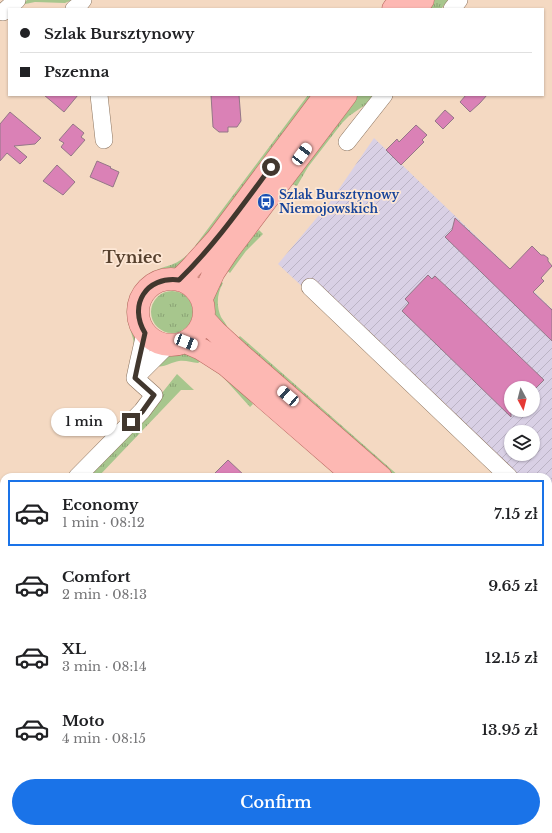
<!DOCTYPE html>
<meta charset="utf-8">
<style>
:root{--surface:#fff;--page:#f6f6f6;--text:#202124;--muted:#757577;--line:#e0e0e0;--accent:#1a73e8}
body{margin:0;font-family:"Libre Baskerville",serif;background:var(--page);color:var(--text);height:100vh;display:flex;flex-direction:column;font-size:15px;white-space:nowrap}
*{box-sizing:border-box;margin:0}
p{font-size:13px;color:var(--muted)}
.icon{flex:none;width:22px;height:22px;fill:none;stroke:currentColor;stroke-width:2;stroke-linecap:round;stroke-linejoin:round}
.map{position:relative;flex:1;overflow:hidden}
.drawer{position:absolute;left:0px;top:473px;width:552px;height:360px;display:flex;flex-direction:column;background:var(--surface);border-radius:12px 12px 0 0;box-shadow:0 1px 3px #0004}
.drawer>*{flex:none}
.hud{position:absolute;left:8px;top:8px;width:536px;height:88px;border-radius:0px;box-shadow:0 1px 3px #0004;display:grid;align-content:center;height:88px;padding:0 12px;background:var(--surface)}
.needle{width:26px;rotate:173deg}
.buttons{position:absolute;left:504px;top:381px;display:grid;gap:8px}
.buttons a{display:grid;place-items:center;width:36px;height:36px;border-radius:50%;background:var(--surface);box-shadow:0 1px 3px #0004;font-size:20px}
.end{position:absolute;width:18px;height:18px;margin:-9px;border:5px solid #41372e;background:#fff;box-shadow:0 0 0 2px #fff}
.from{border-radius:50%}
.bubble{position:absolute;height:28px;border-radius:14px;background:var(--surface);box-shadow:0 1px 3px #0004;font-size:13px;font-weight:600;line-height:28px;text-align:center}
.car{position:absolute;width:12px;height:24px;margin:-12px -6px;border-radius:5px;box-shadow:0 0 3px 1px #0007;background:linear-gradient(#fff 24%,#345 0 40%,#fff 0 76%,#345 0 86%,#fff 0)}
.hud b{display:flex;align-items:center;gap:14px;height:38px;font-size:15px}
.hud b+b{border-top:1px solid var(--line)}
.hud i{width:10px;height:10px;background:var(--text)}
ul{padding:7px 0 0;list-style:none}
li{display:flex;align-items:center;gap:12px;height:66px;margin:0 8px 6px;padding:0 4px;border:2px solid transparent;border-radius:0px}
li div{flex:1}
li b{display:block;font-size:15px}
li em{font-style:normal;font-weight:600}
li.active{border-color:var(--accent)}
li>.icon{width:36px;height:36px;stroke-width:1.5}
.primary-button{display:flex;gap:8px;margin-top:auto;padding:8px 12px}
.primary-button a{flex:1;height:46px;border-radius:24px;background:var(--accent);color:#fff;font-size:16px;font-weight:600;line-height:46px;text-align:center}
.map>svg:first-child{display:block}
.industrial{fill:url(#industrial-furrows);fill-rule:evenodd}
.grass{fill:url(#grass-tufts)}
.building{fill:#da81b6;stroke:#947787}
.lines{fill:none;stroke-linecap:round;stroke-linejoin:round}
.minor-casing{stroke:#8a725d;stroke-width:18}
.major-casing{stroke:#bb6c64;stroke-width:23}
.minor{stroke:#fff;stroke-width:17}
.major{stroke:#fdb8b3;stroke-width:22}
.route{stroke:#41372e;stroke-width:5}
.labels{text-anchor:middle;stroke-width:3.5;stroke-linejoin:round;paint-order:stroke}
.transit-label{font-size:12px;font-weight:bold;fill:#164399;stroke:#fde7d5;text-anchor:start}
.district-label{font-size:16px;font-weight:bold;fill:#56402d;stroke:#fde7d5}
</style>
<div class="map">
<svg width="552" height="833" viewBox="0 0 552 833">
<defs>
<pattern id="industrial-furrows" width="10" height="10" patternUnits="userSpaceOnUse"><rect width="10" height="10" fill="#d9d0e5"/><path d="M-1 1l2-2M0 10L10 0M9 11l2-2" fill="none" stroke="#bbb3c5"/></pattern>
<pattern id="grass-tufts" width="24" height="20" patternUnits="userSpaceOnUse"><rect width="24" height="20" fill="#a7c68d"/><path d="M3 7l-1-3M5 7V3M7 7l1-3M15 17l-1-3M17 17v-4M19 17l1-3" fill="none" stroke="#8aa274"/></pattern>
</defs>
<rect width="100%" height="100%" fill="#f4d9c2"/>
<path class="industrial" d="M374,138L552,309V512L548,508V477H515L307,291L278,264L330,202ZM511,388H533V410H511ZM511,432H533V454H511Z"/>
<path class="grass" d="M27,0H72L65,3L35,2L25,4V2Z
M432,0H448L441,9H425Z
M308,95H316L199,249L195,246Z
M356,95H373L365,105L349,116L342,123L308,167L297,186L292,184Z
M259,230L263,234L246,251L230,273L225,269L243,246Z
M187,255L191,258C186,261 181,267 175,269C170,271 163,270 157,272C137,279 127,299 130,320C130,325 133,329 135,334C136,337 136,341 136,344H134C133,336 130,330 128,323C123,301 134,281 154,271C167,265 175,266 187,255Z
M219,280L223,283C217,293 216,306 221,317C224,322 228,325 228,331L215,317L214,312L213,297Z
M151 312a21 21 0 1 1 42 0a21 21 0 1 1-42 0Z
M240,336L400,477H393L236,340Z
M186,353L204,359L198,363C192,363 186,360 179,361C172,362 163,368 157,366L164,358L172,355Z
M210,368L228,375L253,404L250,407L222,376Z
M177,374L194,390H181L98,477H82L158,398Z
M548,711L552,735V740L548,747Z
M548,758L552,761V833H283L279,829H548Z"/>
<path class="building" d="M44,95H78L64,112Z
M211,95H239L241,121L237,127H228V132H219L213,127Z
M466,95H487L480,103L470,112L460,102Z
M445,110L454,118L443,129L435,121Z
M10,112L41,138L35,144L14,146L27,157L20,164L7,153L0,161V124Z
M73,124L84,133L81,137L85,140L71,156L61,147L64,143L59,140Z
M416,125L427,135L422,140L424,142L401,165L386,150L397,139L399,142Z
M97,161L111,167L110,168L119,172L113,187L90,177Z
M57,165L75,182L63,195L43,181Z
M455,218L510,269L532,246L541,255H544L548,258V261L552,266L541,278L544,281L533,292L552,310V341L445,237L452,230Z
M428,275L432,279L435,276L465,304L544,380L536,388H511V417L402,311L409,303L405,299Z
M228,460L246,477H211Z"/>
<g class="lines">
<defs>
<path id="minor" d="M74,9L79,5L83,0
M452,9L459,0
M3,12L17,0
M99,95L104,140
M347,142L384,95
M310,287L509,477
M135,378L168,345
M135,378L138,364L145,333
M77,477L142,411L154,395L135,378
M548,502L552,498
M548,520L552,524
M0,556L4,552
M232,833L236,829"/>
<path id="major" d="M393,9L401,0
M415,9L423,0
M138 312a33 33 0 1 1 66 0a33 33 0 1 1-66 0Z
M179,280L189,270L217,239L325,95
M202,298L214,272L228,251L346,95
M204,319L215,331L241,355L381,477
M185,342L201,349L226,365L355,477
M548,623L552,627
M548,647L552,652"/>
</defs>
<use href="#minor" class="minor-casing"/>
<use href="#major" class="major-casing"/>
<use href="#minor" class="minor"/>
<use href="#major" class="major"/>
</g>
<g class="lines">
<path class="route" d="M131,422L142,412L154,395L135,378L138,364L145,333C128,305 146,276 179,280C214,246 242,206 271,167"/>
</g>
<defs>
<symbol id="bus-disc" viewBox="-11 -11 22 22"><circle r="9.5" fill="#1a4fb4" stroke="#fde7d5"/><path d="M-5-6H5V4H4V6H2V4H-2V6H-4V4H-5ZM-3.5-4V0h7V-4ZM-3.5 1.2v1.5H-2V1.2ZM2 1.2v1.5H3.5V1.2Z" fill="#fff"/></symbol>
</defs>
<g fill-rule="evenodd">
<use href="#bus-disc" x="256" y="192" width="20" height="20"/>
</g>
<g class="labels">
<g class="transit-label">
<text x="279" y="199">Szlak Bursztynowy<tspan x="279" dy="14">Niemojowskich</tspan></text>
</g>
<g class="district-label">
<text x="132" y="263">Tyniec</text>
</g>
</g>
</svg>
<div class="buttons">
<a><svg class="needle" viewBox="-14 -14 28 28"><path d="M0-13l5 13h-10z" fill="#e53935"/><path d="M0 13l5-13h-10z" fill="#757577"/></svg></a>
<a><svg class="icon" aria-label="layers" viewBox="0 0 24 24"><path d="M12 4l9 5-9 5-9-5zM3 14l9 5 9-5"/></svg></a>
</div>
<i class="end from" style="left:271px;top:167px"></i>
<i class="end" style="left:131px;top:422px"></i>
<div class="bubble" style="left:51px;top:408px;width:66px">1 min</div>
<i class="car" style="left:302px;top:154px;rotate:37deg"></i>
<i class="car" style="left:186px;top:342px;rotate:111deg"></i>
<i class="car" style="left:288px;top:396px;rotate:311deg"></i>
<div class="hud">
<b><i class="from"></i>Szlak Bursztynowy</b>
<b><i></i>Pszenna</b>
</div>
<section class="drawer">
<ul>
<li class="active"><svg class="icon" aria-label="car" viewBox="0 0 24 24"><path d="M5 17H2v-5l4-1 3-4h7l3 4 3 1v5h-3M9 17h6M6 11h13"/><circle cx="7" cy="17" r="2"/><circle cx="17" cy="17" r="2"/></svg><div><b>Economy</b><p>1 min · 08:12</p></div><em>7.15 zł</em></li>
<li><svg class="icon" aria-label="car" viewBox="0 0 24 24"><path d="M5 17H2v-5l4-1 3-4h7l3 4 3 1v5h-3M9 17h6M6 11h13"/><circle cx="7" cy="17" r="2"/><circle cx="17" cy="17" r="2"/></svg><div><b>Comfort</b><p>2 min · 08:13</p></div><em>9.65 zł</em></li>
<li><svg class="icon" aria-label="car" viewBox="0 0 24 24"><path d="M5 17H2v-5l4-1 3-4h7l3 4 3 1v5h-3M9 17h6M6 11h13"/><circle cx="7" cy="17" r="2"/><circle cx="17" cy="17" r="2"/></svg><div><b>XL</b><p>3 min · 08:14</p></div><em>12.15 zł</em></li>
<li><svg class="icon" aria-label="car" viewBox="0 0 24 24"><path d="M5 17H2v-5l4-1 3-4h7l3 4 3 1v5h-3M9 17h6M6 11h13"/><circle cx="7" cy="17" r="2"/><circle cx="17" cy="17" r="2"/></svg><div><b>Moto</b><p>4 min · 08:15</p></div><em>13.95 zł</em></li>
</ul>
<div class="primary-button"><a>Confirm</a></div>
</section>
</div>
